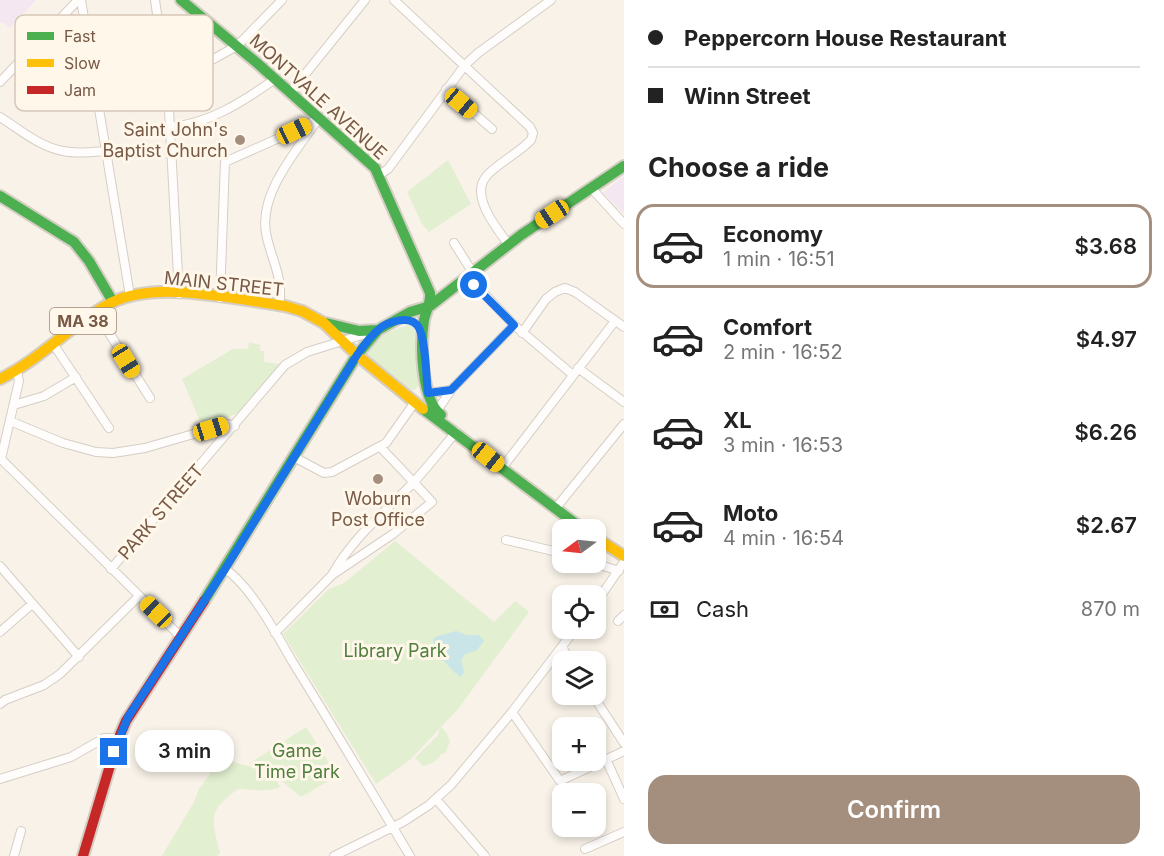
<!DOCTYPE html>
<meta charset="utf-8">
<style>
:root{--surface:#fff;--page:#f2f2f2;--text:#222;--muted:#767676;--line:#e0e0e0;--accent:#a48f7f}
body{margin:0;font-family:Inter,sans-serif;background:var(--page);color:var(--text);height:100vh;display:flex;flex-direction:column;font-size:22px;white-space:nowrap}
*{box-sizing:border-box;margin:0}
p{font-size:20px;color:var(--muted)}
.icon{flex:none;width:33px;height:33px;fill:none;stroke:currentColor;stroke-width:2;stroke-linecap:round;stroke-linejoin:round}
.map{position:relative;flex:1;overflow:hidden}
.details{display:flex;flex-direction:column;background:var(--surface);width:540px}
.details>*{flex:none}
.banner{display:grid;align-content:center;height:132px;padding:0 24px;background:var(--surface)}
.needle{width:39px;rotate:255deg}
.buttons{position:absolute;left:552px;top:519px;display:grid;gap:12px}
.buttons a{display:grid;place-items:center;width:54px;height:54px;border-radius:12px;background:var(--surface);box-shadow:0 3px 9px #0003;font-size:30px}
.end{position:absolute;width:27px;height:27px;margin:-14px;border:8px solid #1a73e8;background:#fff;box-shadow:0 0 0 3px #fff}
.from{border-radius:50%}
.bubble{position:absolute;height:42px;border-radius:18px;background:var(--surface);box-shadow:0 3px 9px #0003;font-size:20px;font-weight:600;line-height:42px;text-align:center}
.car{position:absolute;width:18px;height:36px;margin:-18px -9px;border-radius:8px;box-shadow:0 0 4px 2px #0007;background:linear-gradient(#f5c518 24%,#345 0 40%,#f5c518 0 76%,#345 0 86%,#f5c518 0)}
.banner b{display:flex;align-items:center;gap:21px;height:57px;font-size:22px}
.banner b+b{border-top:2px solid var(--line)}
.banner i{width:15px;height:15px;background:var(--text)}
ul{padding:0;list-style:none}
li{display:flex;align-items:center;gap:18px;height:84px;margin:0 12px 9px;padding:0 12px;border:3px solid transparent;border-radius:18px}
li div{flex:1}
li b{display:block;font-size:22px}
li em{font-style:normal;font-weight:600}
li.current{border-color:var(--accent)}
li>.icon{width:54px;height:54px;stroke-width:1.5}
h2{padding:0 24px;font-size:27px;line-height:72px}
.pay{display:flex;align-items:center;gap:15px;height:66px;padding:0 24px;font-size:22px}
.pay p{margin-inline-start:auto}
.cta{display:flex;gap:12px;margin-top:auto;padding:12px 24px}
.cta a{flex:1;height:69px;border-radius:18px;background:var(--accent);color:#fff;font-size:24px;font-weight:600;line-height:69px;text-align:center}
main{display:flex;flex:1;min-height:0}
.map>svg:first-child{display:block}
.education{fill:#f4e7f2}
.green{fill:#e2efd1}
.water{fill:#c9e5e8}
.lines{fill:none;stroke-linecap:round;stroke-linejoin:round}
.street-casing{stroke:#d6cec5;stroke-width:10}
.fast-casing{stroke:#d6cec4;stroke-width:14}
.slow-casing{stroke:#d6cec4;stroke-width:14}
.jam-casing{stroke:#d6cec4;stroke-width:14}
.street{stroke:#fefdfc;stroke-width:8}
.fast{stroke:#4caf50;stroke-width:10}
.slow{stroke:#ffc107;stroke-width:10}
.jam{stroke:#c62828;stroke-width:10}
.route{stroke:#1a73e8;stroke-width:8}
.poi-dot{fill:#a48f7f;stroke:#fff7e9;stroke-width:2}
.labels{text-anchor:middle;stroke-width:6;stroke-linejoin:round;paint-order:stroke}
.shield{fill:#fff7e9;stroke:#a08877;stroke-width:1.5}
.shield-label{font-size:16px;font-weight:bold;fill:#775946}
.street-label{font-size:18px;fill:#775946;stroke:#fff7e9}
.poi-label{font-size:18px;fill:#775946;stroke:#fff7e9;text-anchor:end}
.park-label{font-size:18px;fill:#4f7e3d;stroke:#fff7e9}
.key{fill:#fff7e9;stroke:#d6c8b8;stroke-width:1.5}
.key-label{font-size:16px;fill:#775946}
</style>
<main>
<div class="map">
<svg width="624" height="856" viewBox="0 0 624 856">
<rect width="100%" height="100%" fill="#f8f2e8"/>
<path class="education" d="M0,0H36L10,28L3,22L0,24Z
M624,176V214L603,193Z"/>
<path class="green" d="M448,160L471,204L429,232L422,224L407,192Z
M408,325L413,326L415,331L419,385L414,390L410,389L366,354C370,337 394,330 408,325Z
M249,342L260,345V351H264V362L280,364L242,411L203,428L182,379L233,349H248Z
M395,541L494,622L515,601L529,612L458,709L441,727L446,732L450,742L445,753L441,754C438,761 431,764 423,766L415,758L438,735L440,728L411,759L376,784L283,634L329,589L344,583Z
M306,727L329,763L319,769L327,782L301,797L272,773L250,763Z
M220,753L230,761L266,771L275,777L280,787C269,793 251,789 238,789C206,812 212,819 220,853L217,856H162L194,802L199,789L208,777Z"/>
<path class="water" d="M456,631L467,635H479L484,641L476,651L465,654L461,660L464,672L461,677C451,671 436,652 433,640L435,637Z"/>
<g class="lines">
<defs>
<path id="street" d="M81,0L130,296
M155,0L168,91L179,294
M394,0L530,127L533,133L531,140C519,153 493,166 485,178C471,198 498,230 509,245
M0,82L78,0
M168,84L237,46L282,0
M446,89L492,129
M290,93L365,0
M0,117C19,129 40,147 63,151C77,154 92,152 106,151
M170,127C209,124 244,101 275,79
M379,175L388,169L465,65L478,53L551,0
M592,189L624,224
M454,243L473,273
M468,277L514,325L573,375
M220,298L225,162L306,126L318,118
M279,305C284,277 271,260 266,233C259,194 295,153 316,122
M96,312L150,398
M522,333L546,299L555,292L565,288L575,292L624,327
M54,345L109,428
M578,368L624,402
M428,393L451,390L514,325
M14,405L44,396L76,377
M437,411L451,390
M10,421L63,443L96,452L113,453L145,448L228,424L235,426
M380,447C398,465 415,484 432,502L393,534L332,575C351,540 383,513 411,485C427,468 441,450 456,432
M294,457L324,473L332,472L386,443L415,402
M0,458L181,637
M1,459L19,381L17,371
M502,468L615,321
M555,509L624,424
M506,540L562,553
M591,562L619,571
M0,566L79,657
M111,569L285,365L307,352L365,334
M225,569C250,585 277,635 292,661C332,725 371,791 410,856
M596,603L624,562
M618,621L624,615
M0,632L32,604
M275,633L332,575
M562,647L571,662
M592,694L624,743
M0,704L5,700L44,685L60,674L139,596
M512,712L560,781L624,751
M606,759L624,799
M0,779L71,757L104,738H119
M436,799L485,856
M585,849L624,832
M14,856L21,831
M334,856L403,822L429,805L451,785L512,712L576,628"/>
<path id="fast" d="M181,0L257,63L375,168L430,293C431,303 426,311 424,320C420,345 421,399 441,415
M0,196L74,242L89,261L113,302
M326,323L359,331L378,330L410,312L430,306L521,235L624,166
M423,409L584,530
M204,601L357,355L378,330"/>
<path id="slow" d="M0,379C39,360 68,328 105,306C152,278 233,299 285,306L302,311L324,323L357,355L423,409
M596,538L624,556"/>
<path id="jam" d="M83,856L117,742L126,721L204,601"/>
</defs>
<use href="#street" class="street-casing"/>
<use href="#fast" class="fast-casing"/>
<use href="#slow" class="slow-casing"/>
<use href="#jam" class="jam-casing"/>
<use href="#street" class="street"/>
<use href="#fast" class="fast"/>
<use href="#slow" class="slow"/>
<use href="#jam" class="jam"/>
</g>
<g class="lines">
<path class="route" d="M114,752L128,717L225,569L357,355C362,348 372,335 378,330C387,321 412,314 419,328C426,342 426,377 428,393L451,390L514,325L474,285"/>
</g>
<g class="poi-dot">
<circle cx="240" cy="140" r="6"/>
<circle cx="378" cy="479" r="6"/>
</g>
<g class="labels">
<rect class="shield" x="50" y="308" width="66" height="26" rx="4.5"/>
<g class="shield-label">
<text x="83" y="327">MA 38</text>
</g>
<g class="street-label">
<text transform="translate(318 97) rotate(42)" y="6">MONTVALE AVENUE</text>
<text transform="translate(224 284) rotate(6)" y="6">MAIN STREET</text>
<text transform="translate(161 512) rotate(-49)" y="6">PARK STREET</text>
</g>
<g class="poi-label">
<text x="228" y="136">Saint John's<tspan x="228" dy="21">Baptist Church</tspan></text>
<text x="378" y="505" text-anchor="middle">Woburn<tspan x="378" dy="21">Post Office</tspan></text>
</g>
<g class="park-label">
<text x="395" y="657">Library Park</text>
<text x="297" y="757">Game<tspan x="297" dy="21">Time Park</tspan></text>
</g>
</g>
<rect x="15" y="15" width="198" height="96" rx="9" class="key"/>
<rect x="27" y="32" width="27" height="8" fill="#4caf50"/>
<rect x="27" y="59" width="27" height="8" fill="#ffc107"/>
<rect x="27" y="86" width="27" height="8" fill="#c62828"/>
<g class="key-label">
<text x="64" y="42">Fast</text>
<text x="64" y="69">Slow</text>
<text x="64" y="96">Jam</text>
</g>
</svg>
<div class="buttons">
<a><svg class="needle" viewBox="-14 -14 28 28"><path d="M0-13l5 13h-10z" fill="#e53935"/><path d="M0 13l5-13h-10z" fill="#767676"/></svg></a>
<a><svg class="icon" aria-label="locate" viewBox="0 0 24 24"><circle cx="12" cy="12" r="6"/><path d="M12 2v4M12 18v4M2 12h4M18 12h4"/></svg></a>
<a><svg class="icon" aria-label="layers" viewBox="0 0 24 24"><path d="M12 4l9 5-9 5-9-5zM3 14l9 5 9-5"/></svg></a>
<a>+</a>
<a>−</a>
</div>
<i class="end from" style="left:474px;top:285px"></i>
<i class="end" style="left:114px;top:752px"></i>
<div class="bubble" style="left:135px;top:730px;width:99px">3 min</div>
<i class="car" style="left:461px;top:103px;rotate:130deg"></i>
<i class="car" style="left:294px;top:131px;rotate:65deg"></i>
<i class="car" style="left:552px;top:214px;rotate:237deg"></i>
<i class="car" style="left:126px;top:361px;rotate:148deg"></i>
<i class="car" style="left:211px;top:429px;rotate:73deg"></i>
<i class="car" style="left:488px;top:457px;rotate:129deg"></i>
<i class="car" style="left:156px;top:612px;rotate:314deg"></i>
</div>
<section class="details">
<div class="banner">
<b><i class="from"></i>Peppercorn House Restaurant</b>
<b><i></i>Winn Street</b>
</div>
<h2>Choose a ride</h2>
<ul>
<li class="current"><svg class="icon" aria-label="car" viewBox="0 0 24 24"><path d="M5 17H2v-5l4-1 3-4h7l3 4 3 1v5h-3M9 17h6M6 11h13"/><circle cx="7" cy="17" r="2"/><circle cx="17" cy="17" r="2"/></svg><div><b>Economy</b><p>1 min · 16:51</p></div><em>$3.68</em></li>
<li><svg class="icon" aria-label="car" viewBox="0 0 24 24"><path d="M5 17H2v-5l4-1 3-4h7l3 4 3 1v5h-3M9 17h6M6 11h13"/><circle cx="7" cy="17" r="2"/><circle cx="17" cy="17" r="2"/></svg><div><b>Comfort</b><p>2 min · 16:52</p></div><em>$4.97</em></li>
<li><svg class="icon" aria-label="car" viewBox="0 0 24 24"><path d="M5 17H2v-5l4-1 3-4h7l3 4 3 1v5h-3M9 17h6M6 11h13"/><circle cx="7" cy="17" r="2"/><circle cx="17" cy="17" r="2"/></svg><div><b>XL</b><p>3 min · 16:53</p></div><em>$6.26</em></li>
<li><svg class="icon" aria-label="car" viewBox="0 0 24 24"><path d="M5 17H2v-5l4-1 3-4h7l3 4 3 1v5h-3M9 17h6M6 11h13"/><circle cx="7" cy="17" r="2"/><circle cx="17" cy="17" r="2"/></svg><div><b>Moto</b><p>4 min · 16:54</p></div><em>$2.67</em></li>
</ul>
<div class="pay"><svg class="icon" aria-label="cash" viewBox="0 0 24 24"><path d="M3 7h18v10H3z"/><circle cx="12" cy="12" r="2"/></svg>Cash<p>870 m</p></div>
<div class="cta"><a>Confirm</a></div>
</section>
</main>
